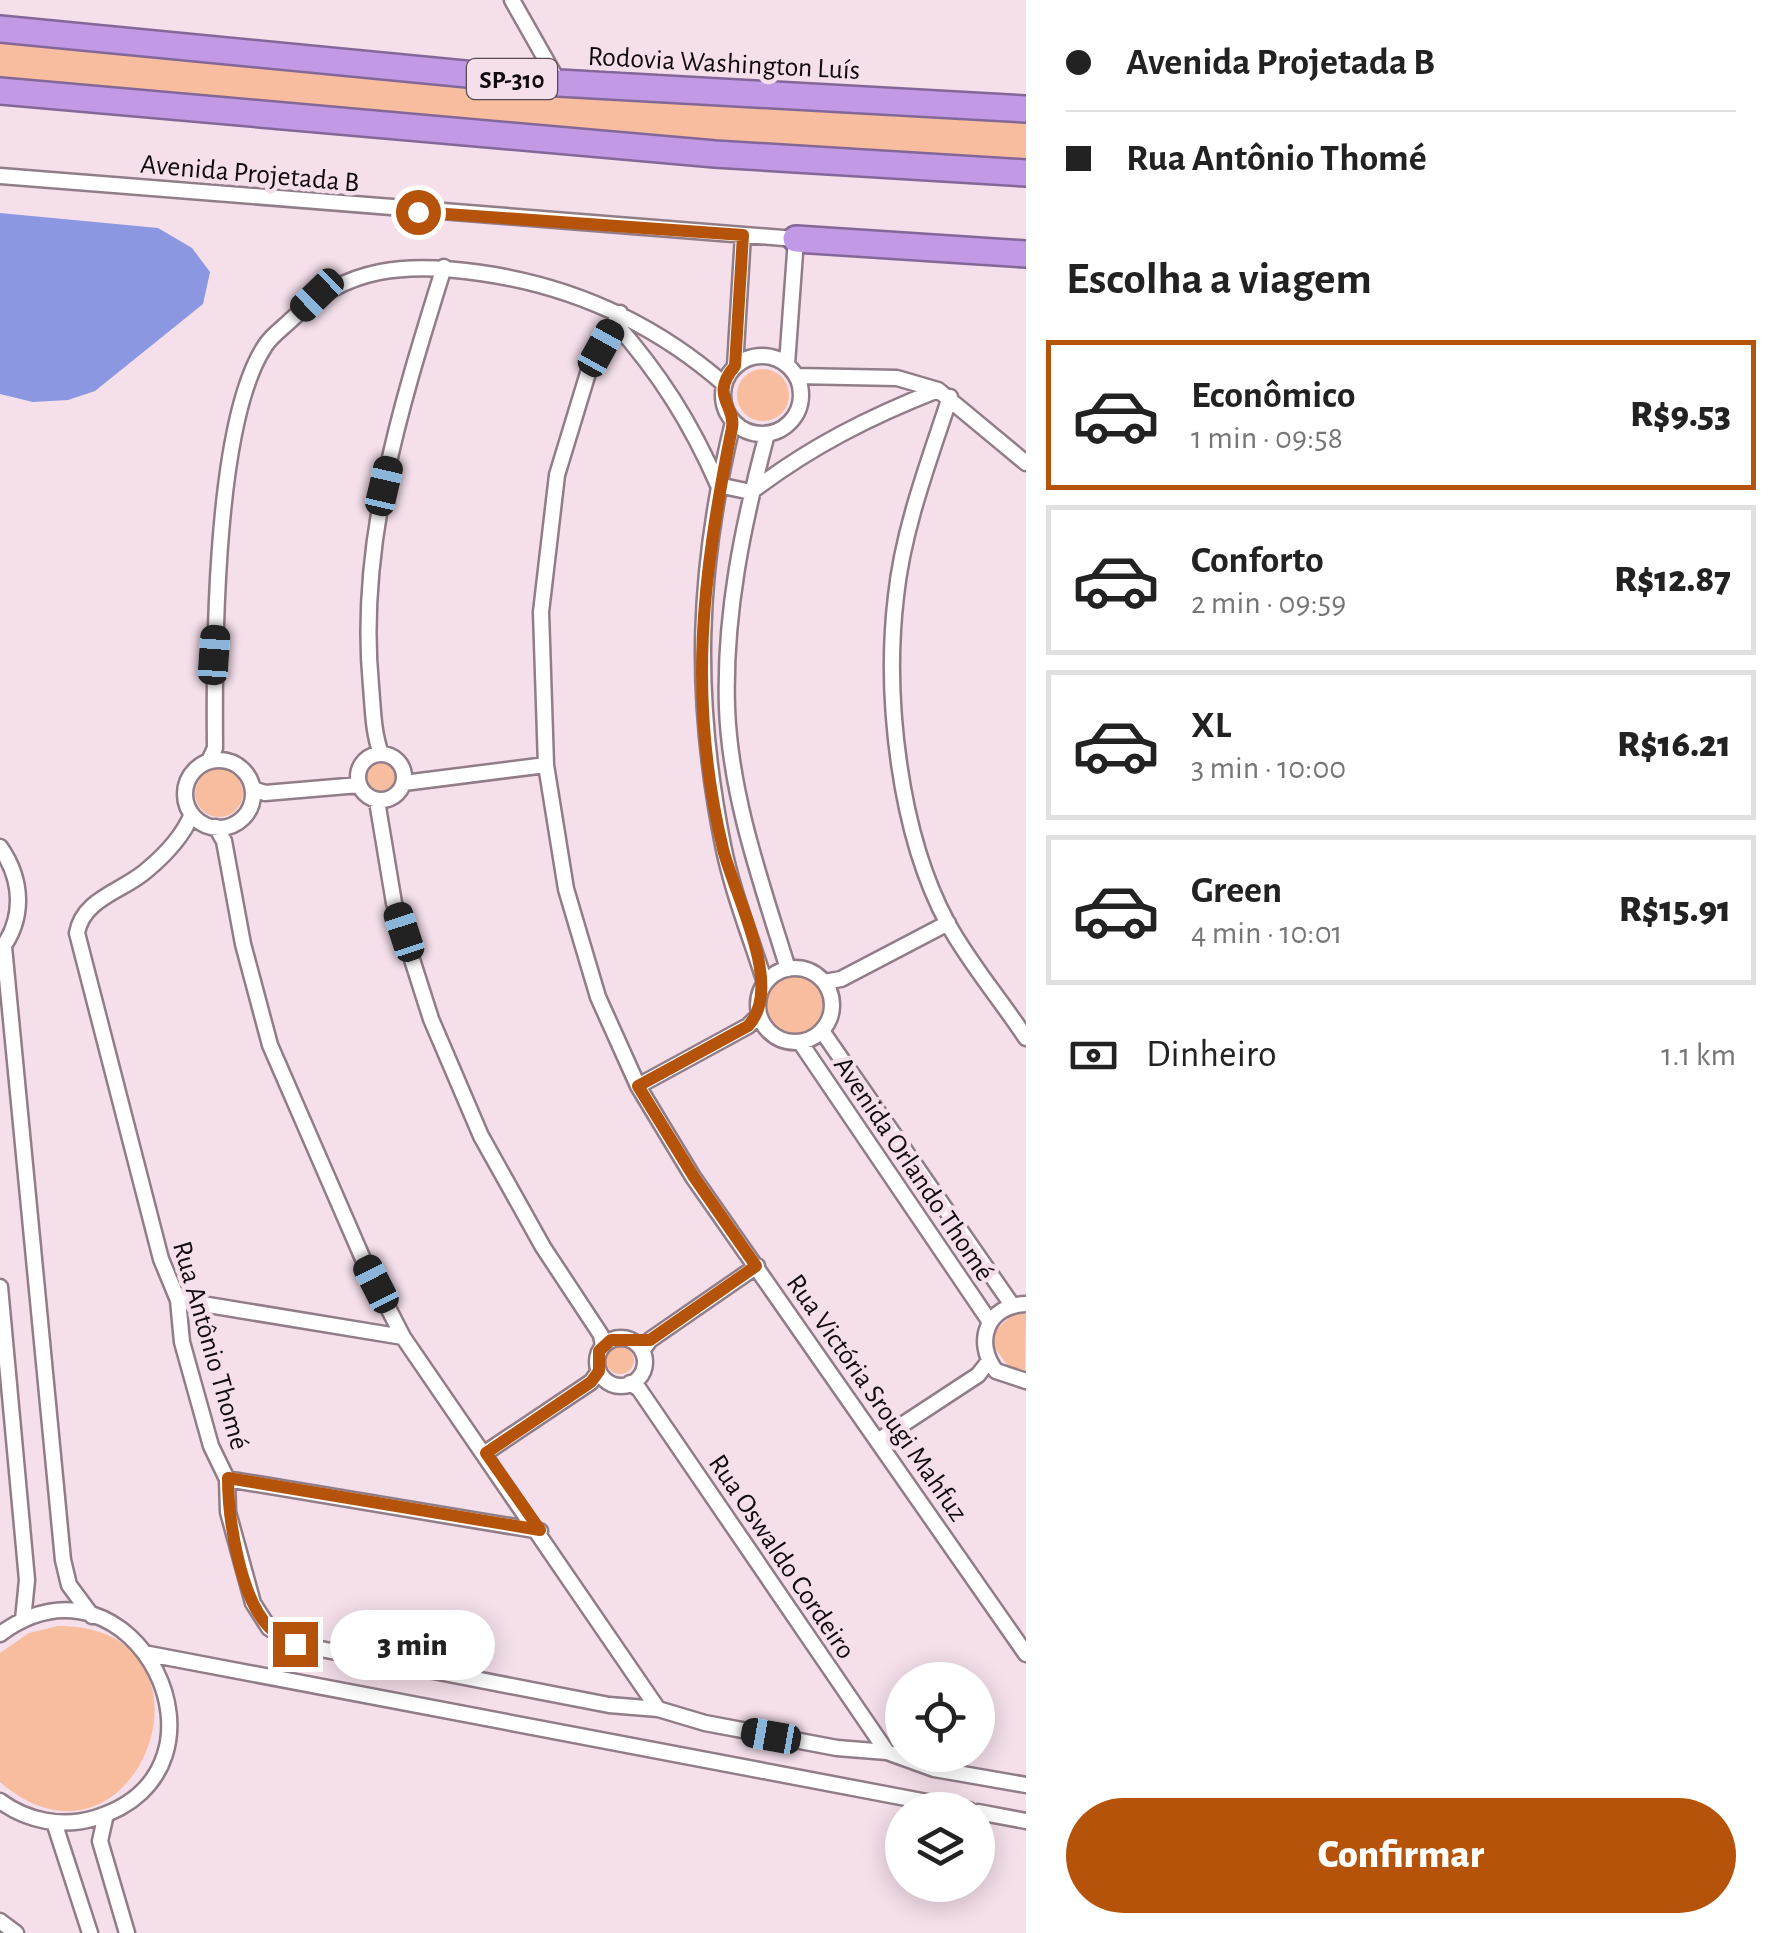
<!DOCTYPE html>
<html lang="pt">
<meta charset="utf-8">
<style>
:root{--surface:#fff;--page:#f6f6f6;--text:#222;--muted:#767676;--line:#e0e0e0;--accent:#b45309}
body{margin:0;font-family:"Alegreya Sans",sans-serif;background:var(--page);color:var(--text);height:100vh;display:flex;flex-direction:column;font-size:38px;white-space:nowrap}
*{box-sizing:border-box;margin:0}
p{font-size:32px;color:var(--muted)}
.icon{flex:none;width:55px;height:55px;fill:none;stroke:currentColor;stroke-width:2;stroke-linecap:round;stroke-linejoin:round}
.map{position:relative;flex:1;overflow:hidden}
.details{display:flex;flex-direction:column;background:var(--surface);width:750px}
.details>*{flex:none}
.hud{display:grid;align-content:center;height:220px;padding:0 40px;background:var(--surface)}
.tools{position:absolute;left:885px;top:1662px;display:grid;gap:20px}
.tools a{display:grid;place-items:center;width:110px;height:110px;border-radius:50%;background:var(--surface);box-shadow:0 5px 25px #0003;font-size:50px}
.end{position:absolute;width:45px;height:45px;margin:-22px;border:12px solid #b45309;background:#fff;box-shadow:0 0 0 5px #fff}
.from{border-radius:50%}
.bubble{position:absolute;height:70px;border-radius:35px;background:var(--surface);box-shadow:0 5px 25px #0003;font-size:32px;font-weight:800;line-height:70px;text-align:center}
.car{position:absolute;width:30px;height:60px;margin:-30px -15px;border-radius:12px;box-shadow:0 0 8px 2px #0007;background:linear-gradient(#222 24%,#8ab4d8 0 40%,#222 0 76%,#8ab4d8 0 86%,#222 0)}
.hud b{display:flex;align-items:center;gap:35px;height:95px;font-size:38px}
.hud b+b{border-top:2px solid var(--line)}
.hud i{width:25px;height:25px;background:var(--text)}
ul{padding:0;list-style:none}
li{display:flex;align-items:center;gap:30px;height:150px;margin:0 20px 15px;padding:0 20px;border:5px solid var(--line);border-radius:0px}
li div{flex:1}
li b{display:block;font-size:38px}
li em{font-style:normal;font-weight:800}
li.active{border-color:var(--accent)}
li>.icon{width:90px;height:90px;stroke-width:1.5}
h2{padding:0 40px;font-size:45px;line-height:120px}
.pay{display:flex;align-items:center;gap:25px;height:110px;padding:0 40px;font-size:38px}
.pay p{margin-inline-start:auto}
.cta{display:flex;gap:20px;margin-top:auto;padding:20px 40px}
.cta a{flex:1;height:115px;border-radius:60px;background:var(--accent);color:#fff;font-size:40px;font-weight:800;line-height:115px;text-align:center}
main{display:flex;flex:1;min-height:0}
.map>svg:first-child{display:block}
.green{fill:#f8bc9e}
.water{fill:#8b97e0}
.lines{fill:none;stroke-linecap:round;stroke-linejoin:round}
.street-casing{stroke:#907d88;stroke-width:19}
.highway-casing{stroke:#846799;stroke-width:30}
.street{stroke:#fff;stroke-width:14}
.highway{stroke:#c299e4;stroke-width:25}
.route{stroke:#b45309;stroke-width:12}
.labels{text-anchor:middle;stroke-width:9;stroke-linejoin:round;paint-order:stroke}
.shield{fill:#f4dfeb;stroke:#554b51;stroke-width:2.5}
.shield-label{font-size:25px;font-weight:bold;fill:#110b0f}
.street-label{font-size:28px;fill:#110b0f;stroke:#f4dfeb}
</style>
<main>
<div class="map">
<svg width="1026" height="1933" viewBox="0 0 1026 1933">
<rect width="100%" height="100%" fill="#f4dfeb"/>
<path class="green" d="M0,38L1026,117V163L780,149L0,85Z
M737 395a26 26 0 1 1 52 0a26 26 0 1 1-52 0Z
M367 777a14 14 0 1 1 28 0a14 14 0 1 1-28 0Z
M195 793a24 24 0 1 1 48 0a24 24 0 1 1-48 0Z
M766 1006a29 29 0 1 1 58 0a29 29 0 1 1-58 0Z
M1013,1314H1026L1025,1370L1009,1367L994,1347L995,1331Z
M606 1360a14 14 0 1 1 28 0a14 14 0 1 1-28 0Z
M58,1626C238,1626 136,1899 0,1782V1653L29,1633Z"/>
<path class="water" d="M0,213L158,228L192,248L210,272L203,304L95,391L68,400L33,402L0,394Z"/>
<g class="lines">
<defs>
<path id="street" d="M512,0L559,83
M0,176L796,239L787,364
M620,313L588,373L557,475L541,612L546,765L566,889L598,997L638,1086L693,1177L1026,1654
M615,323C660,374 691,423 718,485L751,492C810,447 869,417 938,390
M723 395a39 39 0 1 1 78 0a39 39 0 1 1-78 0Z
M735,366L743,235
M797,376L897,378L938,390L1026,463
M950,397C929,461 903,529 896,596C884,697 899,834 948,924C970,964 1001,1000 1026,1038
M733,422C697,570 693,695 723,845C732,891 751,938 765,983
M767,434C743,524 724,614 727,707C730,796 762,885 788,969
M358 777a23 23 0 1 1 46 0a23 23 0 1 1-46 0Z
M381,754C373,732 373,709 371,686C357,543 402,402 444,267
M185 794a34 34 0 1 1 68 0a34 34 0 1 1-68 0Z
M209,761L215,748C214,653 214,423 265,346C271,336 284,327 292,319C347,266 408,262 481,273C572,286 654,323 724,384
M404,783L546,765
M253,789L265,793L359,785
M377,801L394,903L431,1019L481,1136L543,1247L601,1335L603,1346
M192,814C183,836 165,855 147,870C124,891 83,898 77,933L161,1259L178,1300L182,1342L211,1446L227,1479L228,1512L253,1603L269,1628L295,1644L609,1705L658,1709L705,1723L837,1748L887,1752L934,1769L1026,1785
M216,827L224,841L243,944L270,1045L363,1259L403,1337L658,1709
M0,847C23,880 25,919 0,951
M4,947L63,1560L69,1585L92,1616
M758 1005a37 37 0 1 1 74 0a37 37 0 1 1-74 0Z
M824,982L841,979L948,923
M822,1031L1012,1305
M800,1042L990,1322
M638,1086L748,1026L759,1015
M0,1287L27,1580L23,1620
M178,1300L403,1337
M1026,1304C988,1305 973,1341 996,1371L1026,1381
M597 1362a24 24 0 1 1 48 0a24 24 0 1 1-48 0Z
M642,1351L650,1340L757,1266
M630,1383L639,1389L887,1752
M879,1440L978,1375L989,1361
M485,1453L591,1382L599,1371
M227,1479L540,1531
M0,1634C133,1536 251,1770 95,1818C62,1828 27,1821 0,1801
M149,1654L969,1810
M978,1812L1026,1821
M106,1814L100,1841L127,1933
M54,1822L90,1933
M0,1921L16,1933"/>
<path id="highway" d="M0,29L559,83L1026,109
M0,91L715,154L1026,173
M796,239L1026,254"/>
</defs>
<use href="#street" class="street-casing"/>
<use href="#highway" class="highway-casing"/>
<use href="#street" class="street"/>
<use href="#highway" class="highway"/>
</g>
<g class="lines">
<path class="route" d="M295,1644C287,1639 275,1634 269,1627C240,1598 228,1518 228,1478L540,1530L486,1453L591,1382L599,1371V1351L611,1340H650L756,1266L694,1177L638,1086L748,1026C785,987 735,897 723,849C687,699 702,577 732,428C736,405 709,396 735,366L743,235L418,212"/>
</g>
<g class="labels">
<rect class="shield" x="467" y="59" width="90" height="40" rx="8"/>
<g class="shield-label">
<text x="512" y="88">SP-310</text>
</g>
<g class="street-label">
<text transform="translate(724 62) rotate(3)" y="10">Rodovia Washington Luís</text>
<text transform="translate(250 172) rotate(5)" y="10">Avenida Projetada B</text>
<text transform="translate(915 1168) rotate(56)" y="10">Avenida Orlando Thomé</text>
<text transform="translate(212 1345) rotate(74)" y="10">Rua Antônio Thomé</text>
<text transform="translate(878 1397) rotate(55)" y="10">Rua Victória Srougi Mahfuz</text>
<text transform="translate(783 1556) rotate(56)" y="10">Rua Oswaldo Cordeiro</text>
</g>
</g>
</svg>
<div class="tools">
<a><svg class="icon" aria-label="locate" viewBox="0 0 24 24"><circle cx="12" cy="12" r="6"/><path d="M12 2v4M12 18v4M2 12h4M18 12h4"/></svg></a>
<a><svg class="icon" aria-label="layers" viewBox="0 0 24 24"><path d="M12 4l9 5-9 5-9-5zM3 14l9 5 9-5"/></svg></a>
</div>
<i class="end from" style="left:418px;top:212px"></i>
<i class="end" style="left:295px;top:1644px"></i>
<div class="bubble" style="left:330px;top:1610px;width:165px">3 min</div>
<i class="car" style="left:317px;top:295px;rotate:226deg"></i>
<i class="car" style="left:601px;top:348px;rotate:29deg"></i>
<i class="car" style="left:384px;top:486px;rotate:13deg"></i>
<i class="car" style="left:214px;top:655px;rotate:4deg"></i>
<i class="car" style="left:404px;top:932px;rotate:342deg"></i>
<i class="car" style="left:376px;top:1284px;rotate:333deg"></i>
<i class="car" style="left:771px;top:1736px;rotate:280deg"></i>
</div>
<section class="details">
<div class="hud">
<b><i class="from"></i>Avenida Projetada B</b>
<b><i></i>Rua Antônio Thomé</b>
</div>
<h2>Escolha a viagem</h2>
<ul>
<li class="active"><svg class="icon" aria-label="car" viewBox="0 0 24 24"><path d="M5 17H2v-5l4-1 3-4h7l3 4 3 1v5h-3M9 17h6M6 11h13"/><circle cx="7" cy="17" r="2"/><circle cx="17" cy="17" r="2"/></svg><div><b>Econômico</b><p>1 min · 09:58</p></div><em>R$9.53</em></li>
<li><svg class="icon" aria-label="car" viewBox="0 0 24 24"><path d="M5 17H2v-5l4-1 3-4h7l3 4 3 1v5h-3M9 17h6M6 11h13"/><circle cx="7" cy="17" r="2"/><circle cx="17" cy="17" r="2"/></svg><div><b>Conforto</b><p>2 min · 09:59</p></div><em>R$12.87</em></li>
<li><svg class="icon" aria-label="car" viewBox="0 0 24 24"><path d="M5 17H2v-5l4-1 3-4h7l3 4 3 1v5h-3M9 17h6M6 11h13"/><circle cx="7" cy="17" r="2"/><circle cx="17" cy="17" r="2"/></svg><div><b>XL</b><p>3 min · 10:00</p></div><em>R$16.21</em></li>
<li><svg class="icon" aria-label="car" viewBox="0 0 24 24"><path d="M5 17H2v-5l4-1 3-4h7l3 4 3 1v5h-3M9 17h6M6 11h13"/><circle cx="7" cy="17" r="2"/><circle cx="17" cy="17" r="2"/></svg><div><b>Green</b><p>4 min · 10:01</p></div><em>R$15.91</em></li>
</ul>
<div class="pay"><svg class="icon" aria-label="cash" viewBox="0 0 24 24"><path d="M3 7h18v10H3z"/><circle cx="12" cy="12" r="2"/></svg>Dinheiro<p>1.1 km</p></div>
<div class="cta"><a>Confirmar</a></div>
</section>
</main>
